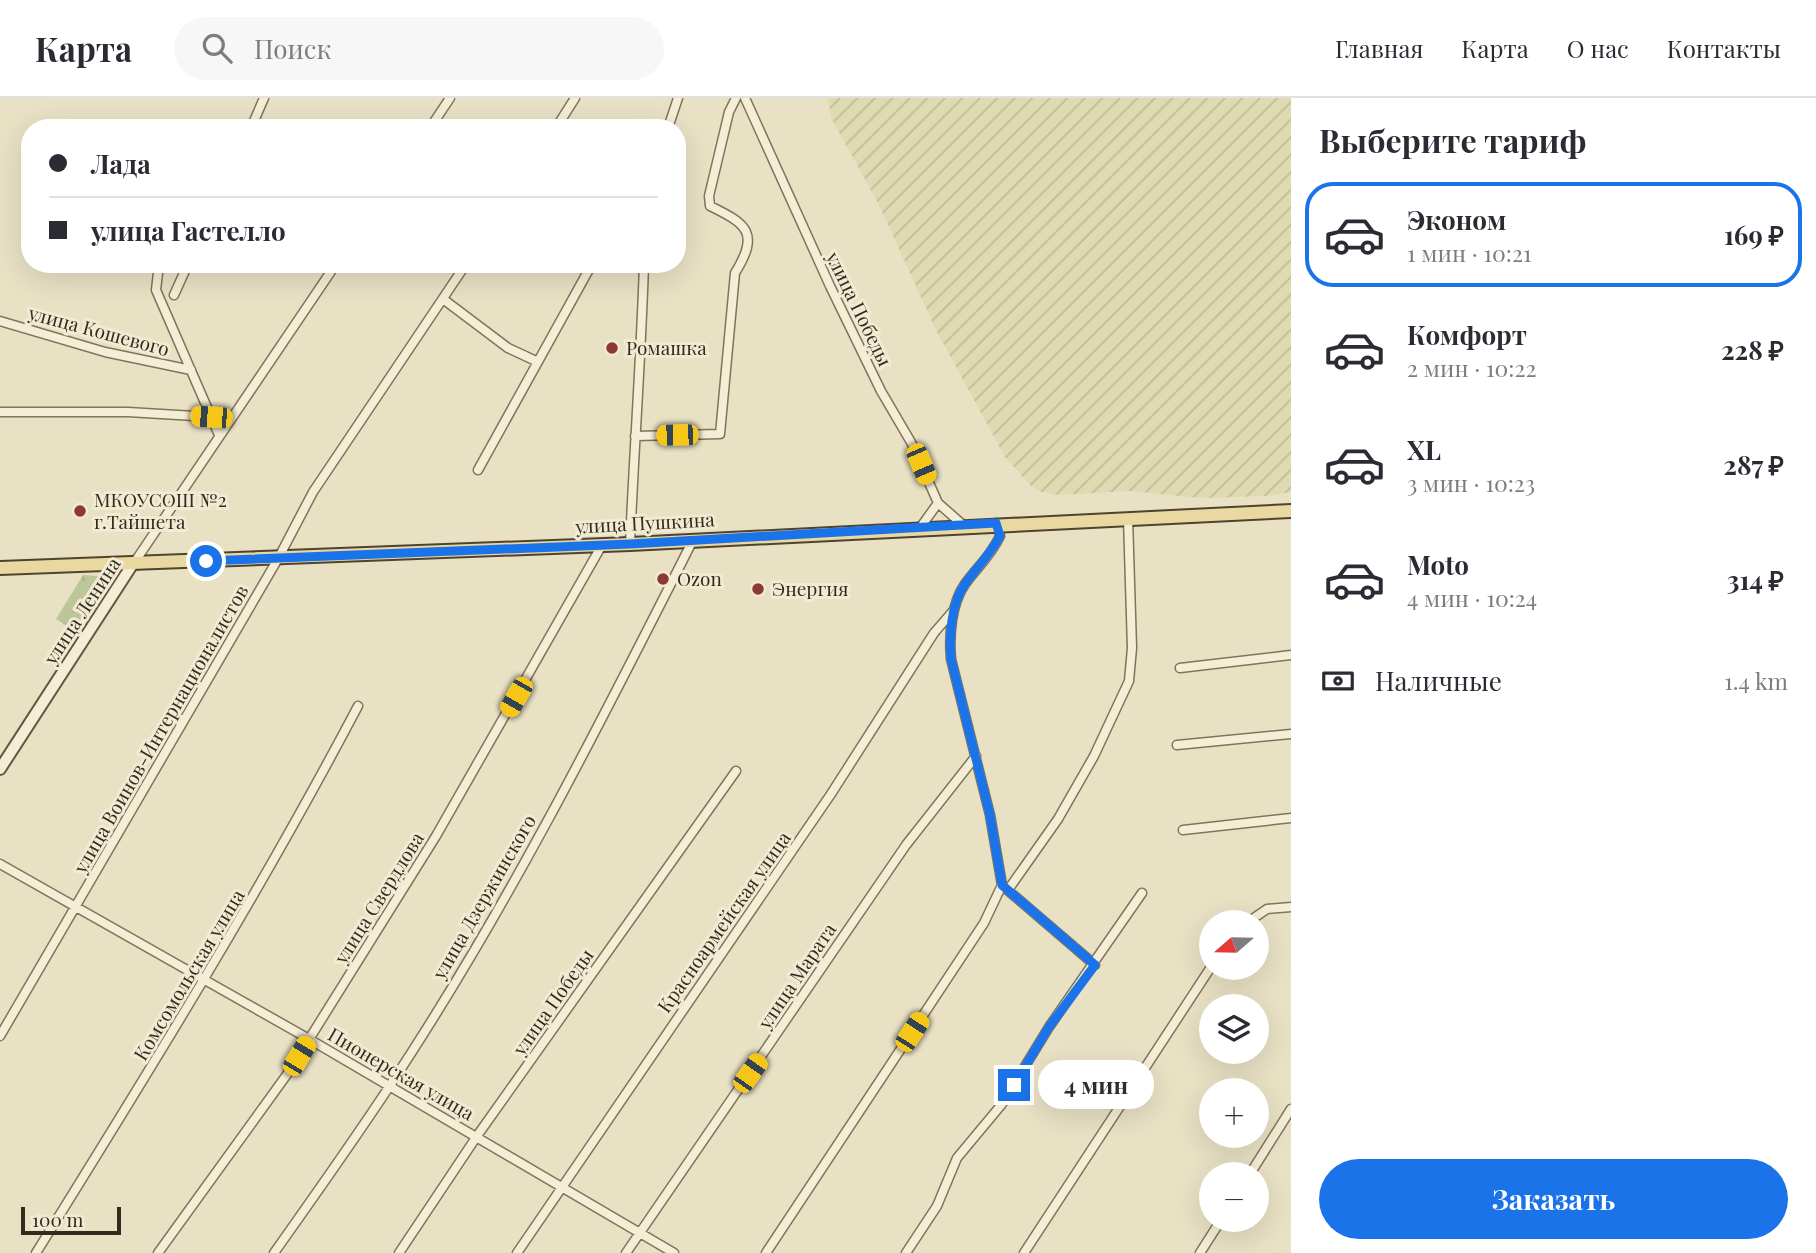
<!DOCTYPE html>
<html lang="ru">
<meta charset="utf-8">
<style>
:root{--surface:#fff;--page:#f7f7f7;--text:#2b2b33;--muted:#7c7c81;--line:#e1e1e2;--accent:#1a73e8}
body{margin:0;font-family:"Playfair Display",serif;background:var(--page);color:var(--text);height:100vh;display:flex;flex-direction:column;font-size:26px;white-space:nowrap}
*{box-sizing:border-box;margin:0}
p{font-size:23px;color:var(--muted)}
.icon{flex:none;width:38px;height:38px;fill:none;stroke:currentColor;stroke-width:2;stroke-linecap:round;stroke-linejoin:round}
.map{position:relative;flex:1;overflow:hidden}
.sheet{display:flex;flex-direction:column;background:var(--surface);width:525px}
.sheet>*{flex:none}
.guide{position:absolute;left:21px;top:21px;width:665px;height:154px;border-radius:28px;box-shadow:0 7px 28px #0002;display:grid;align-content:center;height:154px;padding:0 28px;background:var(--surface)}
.needle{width:46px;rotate:250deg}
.tools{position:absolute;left:1199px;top:812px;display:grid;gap:14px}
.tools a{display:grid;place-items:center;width:70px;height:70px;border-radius:50%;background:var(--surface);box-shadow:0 7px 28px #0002;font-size:35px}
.scale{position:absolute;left:21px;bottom:18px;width:100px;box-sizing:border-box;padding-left:7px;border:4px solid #342b1f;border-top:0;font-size:19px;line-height:24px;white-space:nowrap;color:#342b1f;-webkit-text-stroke:5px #f2ebd3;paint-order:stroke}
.end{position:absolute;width:32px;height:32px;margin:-16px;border:9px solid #1a73e8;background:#fff;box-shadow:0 0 0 4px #fff}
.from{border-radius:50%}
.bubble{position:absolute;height:49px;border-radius:24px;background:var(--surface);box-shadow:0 7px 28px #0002;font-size:23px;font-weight:700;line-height:49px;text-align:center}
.car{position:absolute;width:21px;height:42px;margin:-21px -10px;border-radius:9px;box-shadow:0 0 5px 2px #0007;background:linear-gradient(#f5c518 24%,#345 0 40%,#f5c518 0 76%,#345 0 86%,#f5c518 0)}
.guide b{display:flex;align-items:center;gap:24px;height:66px;font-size:26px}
.guide b+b{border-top:2px solid var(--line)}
.guide i{width:18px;height:18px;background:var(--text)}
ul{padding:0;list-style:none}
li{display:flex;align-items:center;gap:21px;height:105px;margin:0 14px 10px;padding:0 14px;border:4px solid transparent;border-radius:28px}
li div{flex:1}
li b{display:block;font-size:26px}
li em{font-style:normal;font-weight:700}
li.current{border-color:var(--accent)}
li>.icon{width:63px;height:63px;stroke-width:1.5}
h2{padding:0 28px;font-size:32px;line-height:84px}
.pay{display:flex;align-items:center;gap:18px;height:77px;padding:0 28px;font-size:26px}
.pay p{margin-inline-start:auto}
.button{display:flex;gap:14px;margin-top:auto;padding:14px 28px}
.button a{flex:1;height:80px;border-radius:42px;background:var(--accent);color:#fff;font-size:28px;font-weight:700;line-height:80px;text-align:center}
header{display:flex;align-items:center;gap:42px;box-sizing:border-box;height:98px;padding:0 35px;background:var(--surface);border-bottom:2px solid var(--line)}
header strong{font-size:33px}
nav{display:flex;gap:38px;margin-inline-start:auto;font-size:24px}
.search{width:490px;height:63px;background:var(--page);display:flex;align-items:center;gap:18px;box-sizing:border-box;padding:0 24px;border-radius:38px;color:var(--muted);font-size:26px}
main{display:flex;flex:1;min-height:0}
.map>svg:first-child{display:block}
.farmland{fill:url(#farmland-furrows)}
.park{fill:url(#park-crowns)}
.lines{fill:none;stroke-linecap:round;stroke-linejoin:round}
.street-casing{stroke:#82735c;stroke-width:11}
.secondary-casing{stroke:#64553f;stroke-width:14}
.primary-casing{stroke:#504230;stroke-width:16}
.street{stroke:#f5eed6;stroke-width:8}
.secondary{stroke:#f5eed6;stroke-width:10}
.primary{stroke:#e9d89f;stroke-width:12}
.route{stroke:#1a73e8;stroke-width:9}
.poi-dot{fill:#8b3932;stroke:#f2ebd3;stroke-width:2.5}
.labels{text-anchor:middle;stroke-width:6;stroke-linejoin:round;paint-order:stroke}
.street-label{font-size:19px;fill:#342b1f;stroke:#f2ebd3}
.poi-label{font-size:19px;fill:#342b1f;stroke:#f2ebd3;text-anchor:start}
</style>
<header>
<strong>Карта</strong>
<div class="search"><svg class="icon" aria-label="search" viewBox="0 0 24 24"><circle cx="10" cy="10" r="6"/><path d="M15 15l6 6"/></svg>Поиск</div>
<nav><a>Главная</a><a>Карта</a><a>О нас</a><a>Контакты</a></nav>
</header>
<main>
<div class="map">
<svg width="1291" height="1155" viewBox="0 0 1291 1155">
<defs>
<pattern id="farmland-furrows" width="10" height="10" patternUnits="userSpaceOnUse" patternTransform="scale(1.75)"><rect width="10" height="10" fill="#dedbb2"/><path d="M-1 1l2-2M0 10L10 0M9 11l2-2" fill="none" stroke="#bfbc99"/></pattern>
<pattern id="park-crowns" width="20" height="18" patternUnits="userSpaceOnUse" patternTransform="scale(1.75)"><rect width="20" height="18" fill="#bdc699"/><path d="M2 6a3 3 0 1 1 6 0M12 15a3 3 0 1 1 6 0" fill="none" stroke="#a3aa83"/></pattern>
</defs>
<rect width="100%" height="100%" fill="#e9e1c4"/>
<path class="farmland" d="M828,0H1291V394L1268,398L1200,400L1129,393L1060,397L1041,394L1031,388L1005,359L936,232L878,105L831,20Z"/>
<path class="park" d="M83,477L114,479L77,534L56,521Z"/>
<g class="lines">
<defs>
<path id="street" d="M745,0L830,188L881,293L912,346L938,405L920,430
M251,30L264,0
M430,30L450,0
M556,30L575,0
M668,30L678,0
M159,166L156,192L219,337
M174,197L188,166
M443,201L508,250L536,263
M0,223L105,254L191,272
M0,314H128L211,319
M635,338L720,336L735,175C760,135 747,126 710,108L709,98L729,14L736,0
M478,372L592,166
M938,405L963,427
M630,446C634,353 641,260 644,166
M134,465L336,166
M1180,570L1291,557
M1177,647L1291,636
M1183,732L1291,720
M0,766L309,941L674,1155
M1004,789L1095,867
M1008,792L1058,721L1094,658L1129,583L1132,550L1128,420
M1248,824L1267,811L1291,809
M0,938L279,459L313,394L466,166
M1250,1076L1291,1011
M36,1155C148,975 259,796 358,608
M158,1155L288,975L436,738L602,447
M274,1155C313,1100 352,1045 389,989C504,816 599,628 693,442
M399,1155L477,1038L736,673
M517,1155L831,696L934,535L953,513
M626,1155L906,747L976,658
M766,1155L984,825L1002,787L990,717L951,561C949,538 951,506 965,486C978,468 990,459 1000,438L996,425
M906,1155L937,1108L957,1060L1002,1006L1049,929L1142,795
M1024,1155L1211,869
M1200,1155L1221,1122"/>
<path id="secondary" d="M0,671L132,467"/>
<path id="primary" d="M0,470L630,446L1291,413"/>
</defs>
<use href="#street" class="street-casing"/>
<use href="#secondary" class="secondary-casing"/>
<use href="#primary" class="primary-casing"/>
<use href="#street" class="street"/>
<use href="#secondary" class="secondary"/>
<use href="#primary" class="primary"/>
</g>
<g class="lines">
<path class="route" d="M206,463L630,446L996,425L1000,438C990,457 977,469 965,486C951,506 949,538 951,561L990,717L1002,787L1095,867L1049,929L1014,987"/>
</g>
<g class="poi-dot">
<circle cx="612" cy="250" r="7"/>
<circle cx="80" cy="413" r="7"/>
<circle cx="663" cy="481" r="7"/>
<circle cx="758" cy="491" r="7"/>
</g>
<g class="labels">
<g class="street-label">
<text transform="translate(859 211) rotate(64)" y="7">улица Победы</text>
<text transform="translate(99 233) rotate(15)" y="7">улица Кошевого</text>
<text transform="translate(645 425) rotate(-3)" y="7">улица Пушкина</text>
<text transform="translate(82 513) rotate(-57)" y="7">улица Ленина</text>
<text transform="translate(161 631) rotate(-60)" y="7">улица Воинов-Интернационалистов</text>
<text transform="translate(484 799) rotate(-60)" y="7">улица Дзержинского</text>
<text transform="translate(379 800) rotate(-58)" y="7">улица Свердлова</text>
<text transform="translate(724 824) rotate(-55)" y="7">Красноармейская улица</text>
<text transform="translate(189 877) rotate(-59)" y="7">Комсомольская улица</text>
<text transform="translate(797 878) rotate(-56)" y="7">улица Марата</text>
<text transform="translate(553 904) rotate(-55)" y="7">улица Победы</text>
<text transform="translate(401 976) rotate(30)" y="7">Пионерская улица</text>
</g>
<g class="poi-label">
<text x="626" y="257">Ромашка</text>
<text x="94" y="409">МКОУСОШ №2<tspan x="94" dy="22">г.Тайшета</tspan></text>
<text x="677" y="488">Ozon</text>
<text x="772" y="498">Энергия</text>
</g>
</g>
</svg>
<div class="tools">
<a><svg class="needle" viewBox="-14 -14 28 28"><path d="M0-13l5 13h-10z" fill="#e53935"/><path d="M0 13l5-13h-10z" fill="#7c7c81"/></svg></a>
<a><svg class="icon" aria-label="layers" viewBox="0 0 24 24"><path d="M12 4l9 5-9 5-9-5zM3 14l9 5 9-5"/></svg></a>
<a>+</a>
<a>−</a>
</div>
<div class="scale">100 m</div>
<i class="end from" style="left:206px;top:463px"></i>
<i class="end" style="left:1014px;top:987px"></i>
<div class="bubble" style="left:1038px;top:962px;width:116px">4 мин</div>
<i class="car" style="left:211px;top:319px;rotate:274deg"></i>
<i class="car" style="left:677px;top:337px;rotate:269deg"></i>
<i class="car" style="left:921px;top:366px;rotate:157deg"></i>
<i class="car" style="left:516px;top:599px;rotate:210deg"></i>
<i class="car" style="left:912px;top:934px;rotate:33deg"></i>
<i class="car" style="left:299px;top:958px;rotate:31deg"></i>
<i class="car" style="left:750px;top:975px;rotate:35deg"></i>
<div class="guide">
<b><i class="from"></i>Лада</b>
<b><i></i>улица Гастелло</b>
</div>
</div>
<section class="sheet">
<h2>Выберите тариф</h2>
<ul>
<li class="current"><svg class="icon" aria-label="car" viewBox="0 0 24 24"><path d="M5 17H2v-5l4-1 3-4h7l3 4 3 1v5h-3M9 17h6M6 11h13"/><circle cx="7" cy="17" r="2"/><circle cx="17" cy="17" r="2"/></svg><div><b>Эконом</b><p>1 мин · 10:21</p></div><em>169 ₽</em></li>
<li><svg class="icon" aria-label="car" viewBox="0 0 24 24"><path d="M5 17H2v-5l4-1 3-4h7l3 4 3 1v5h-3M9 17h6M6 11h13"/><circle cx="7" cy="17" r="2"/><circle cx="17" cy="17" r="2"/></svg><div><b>Комфорт</b><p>2 мин · 10:22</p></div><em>228 ₽</em></li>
<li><svg class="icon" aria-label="car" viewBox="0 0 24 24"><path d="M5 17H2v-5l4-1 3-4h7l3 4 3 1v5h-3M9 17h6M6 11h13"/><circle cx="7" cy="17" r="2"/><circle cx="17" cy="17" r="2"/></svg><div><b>XL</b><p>3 мин · 10:23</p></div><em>287 ₽</em></li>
<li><svg class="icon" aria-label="car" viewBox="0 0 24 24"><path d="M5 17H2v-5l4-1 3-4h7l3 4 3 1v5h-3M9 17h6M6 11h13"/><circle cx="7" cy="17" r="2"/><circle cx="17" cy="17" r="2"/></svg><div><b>Moto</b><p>4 мин · 10:24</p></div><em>314 ₽</em></li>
</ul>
<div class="pay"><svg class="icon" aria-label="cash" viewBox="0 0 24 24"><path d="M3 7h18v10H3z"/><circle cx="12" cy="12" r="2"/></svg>Наличные<p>1.4 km</p></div>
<div class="button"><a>Заказать</a></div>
</section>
</main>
